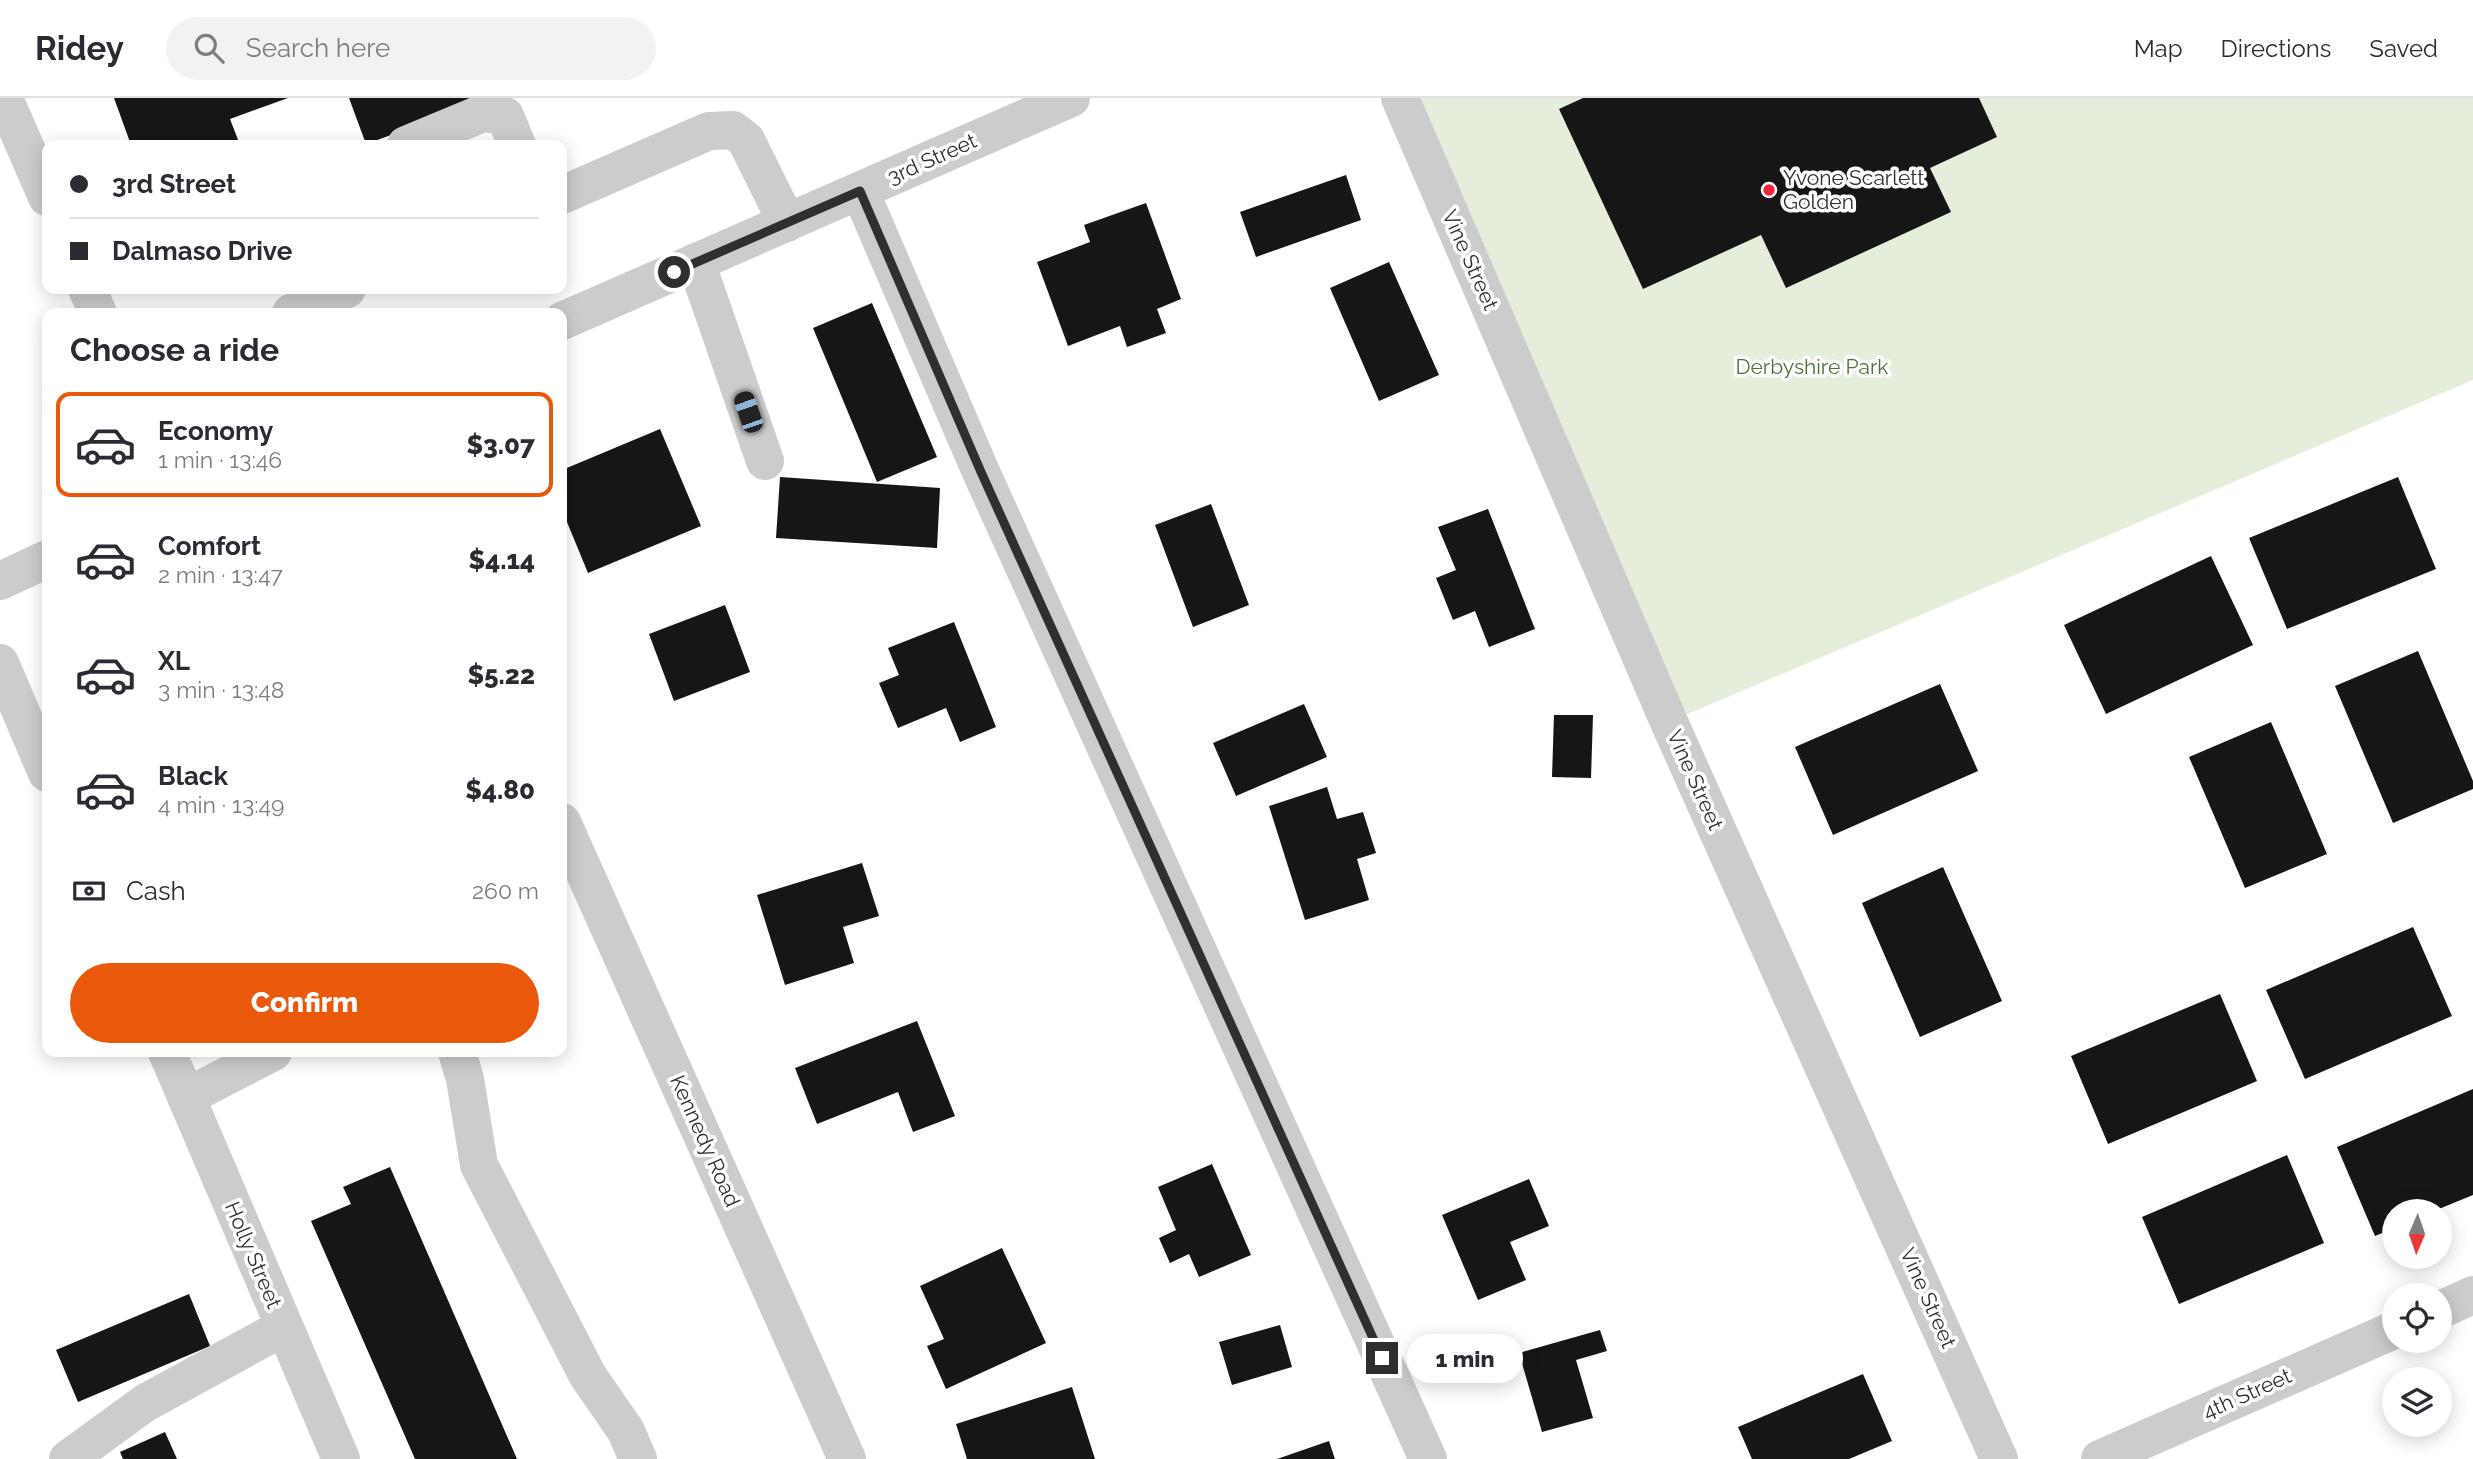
<!DOCTYPE html>
<meta charset="utf-8">
<style>
:root{--surface:#fff;--page:#f2f2f3;--text:#2b2b33;--muted:#7c7c81;--line:#e1e1e2;--accent:#ea580c}
body{margin:0;font-family:Raleway,sans-serif;background:var(--page);color:var(--text);height:100vh;display:flex;flex-direction:column;font-size:26px;white-space:nowrap}
*{box-sizing:border-box;margin:0}
p{font-size:23px;color:var(--muted)}
.icon{flex:none;width:38px;height:38px;fill:none;stroke:currentColor;stroke-width:2;stroke-linecap:round;stroke-linejoin:round}
.map{position:relative;flex:1;overflow:hidden}
.drawer{position:absolute;left:42px;top:210px;width:525px;height:749px;display:flex;flex-direction:column;background:var(--surface);border-radius:14px;box-shadow:0 4px 18px #0003}
.drawer>*{flex:none}
.banner{position:absolute;left:42px;top:42px;width:525px;height:154px;border-radius:14px;box-shadow:0 4px 18px #0003;display:grid;align-content:center;height:154px;padding:0 28px;background:var(--surface)}
.needle{width:46px;rotate:182deg}
.tools{position:absolute;left:2382px;top:1101px;display:grid;gap:14px}
.tools a{display:grid;place-items:center;width:70px;height:70px;border-radius:50%;background:var(--surface);box-shadow:0 4px 18px #0003;font-size:35px}
.end{position:absolute;width:32px;height:32px;margin:-16px;border:9px solid #2f2f2f;background:#fff;box-shadow:0 0 0 4px #fff}
.from{border-radius:50%}
.bubble{position:absolute;height:49px;border-radius:24px;background:var(--surface);box-shadow:0 4px 18px #0003;font-size:23px;font-weight:800;line-height:49px;text-align:center}
.car{position:absolute;width:21px;height:42px;margin:-21px -10px;border-radius:9px;box-shadow:0 0 5px 2px #0007;background:linear-gradient(#222 24%,#8ab4d8 0 40%,#222 0 76%,#8ab4d8 0 86%,#222 0)}
.banner b{display:flex;align-items:center;gap:24px;height:66px;font-size:26px}
.banner b+b{border-top:2px solid var(--line)}
.banner i{width:18px;height:18px;background:var(--text)}
ul{padding:0;list-style:none}
li{display:flex;align-items:center;gap:21px;height:105px;margin:0 14px 10px;padding:0 14px;border:4px solid transparent;border-radius:14px}
li div{flex:1}
li b{display:block;font-size:26px}
li em{font-style:normal;font-weight:800}
li.on{border-color:var(--accent)}
li>.icon{width:63px;height:63px;stroke-width:1.5}
h2{padding:0 28px;font-size:32px;line-height:84px}
.pay{display:flex;align-items:center;gap:18px;height:77px;padding:0 28px;font-size:26px}
.pay p{margin-inline-start:auto}
.primary-button{display:flex;gap:14px;margin-top:auto;padding:14px 28px}
.primary-button a{flex:1;height:80px;border-radius:42px;background:var(--accent);color:#fff;font-size:28px;font-weight:800;line-height:80px;text-align:center}
header{display:flex;align-items:center;gap:42px;box-sizing:border-box;height:98px;padding:0 35px;background:var(--surface);border-bottom:2px solid var(--line)}
header strong{font-size:33px}
nav{display:flex;gap:38px;margin-inline-start:auto;font-size:24px}
.search{width:490px;height:63px;background:var(--page);display:flex;align-items:center;gap:18px;box-sizing:border-box;padding:0 24px;border-radius:38px;color:var(--muted);font-size:26px}
.map>svg:first-child{display:block}
.green{fill:#e5eddb}
.building{fill:#161616}
.lines{fill:none;stroke-linecap:round;stroke-linejoin:round}
.minor{stroke:#ccc;stroke-width:38}
.route{stroke:#2f2f2f;stroke-width:9}
.poi-dot{fill:#f22539;stroke:#fff;stroke-width:2.5}
.labels{text-anchor:middle;stroke-width:7;stroke-linejoin:round;paint-order:stroke}
.street-label{font-size:21px;fill:#2f2f2f;stroke:#fff}
.poi-label{font-size:21px;fill:#2f2f2f;stroke:#fff;text-anchor:start}
.park-label{font-size:21px;fill:#536e39;stroke:#fff}
</style>
<header>
<strong>Ridey</strong>
<div class="search"><svg class="icon" aria-label="search" viewBox="0 0 24 24"><circle cx="10" cy="10" r="6"/><path d="M15 15l6 6"/></svg>Search here</div>
<nav><a>Map</a><a>Directions</a><a>Saved</a></nav>
</header>
<div class="map">
<svg width="2473" height="1361" viewBox="0 0 2473 1361">
<rect width="100%" height="100%" fill="#fff"/>
<path class="green" d="M1400,0H2473V282L1669,624Z"/>
<path class="building" d="M114,0H288L230,21L240,47H131Z
M349,0H494L366,46Z
M1583,0H1979L1997,39L1930,70L1951,114L1786,190L1761,137L1643,191L1559,11Z
M1346,77L1361,122L1256,159L1240,114Z
M1146,105L1181,201L1157,211L1166,235L1127,249L1120,228L1068,248L1037,164L1090,144L1084,127Z
M1389,164L1439,277L1379,303L1330,190Z
M872,205L937,359L877,384L813,230Z
M660,331L701,428L588,475L562,412V372Z
M780,379L940,390L937,450L776,440Z
M2398,379L2436,471L2287,531L2249,440Z
M1211,406L1249,507L1193,529L1155,427Z
M1488,411L1535,531L1489,549L1475,513L1453,522L1436,480L1456,472L1438,429Z
M2211,458L2253,547L2106,616L2064,527Z
M725,507L750,574L674,603L649,536Z
M954,524L996,629L960,644L946,610L898,630L879,585L899,577L888,550Z
M2418,553L2473,683V691L2393,725L2335,588Z
M1940,586L1978,673L1833,737L1795,649Z
M1304,606L1327,659L1236,698L1213,645Z
M1554,617H1593L1591,680L1552,679Z
M2271,624L2327,756L2245,790L2189,659Z
M1327,689L1337,721L1363,714L1376,755L1357,761L1369,802L1305,822L1269,708Z
M862,765L879,818L843,829L854,865L785,887L757,797Z
M1943,769L2002,903L1920,939L1862,805Z
M2413,829L2452,918L2305,981L2266,892Z
M2220,896L2257,983L2108,1046L2071,958Z
M917,923L955,1018L913,1034L898,994L817,1026L795,970Z
M2473,991V1097L2434,1113H2394V1130L2375,1138L2337,1049Z
M2287,1057L2324,1145L2179,1206L2142,1119Z
M1212,1066L1251,1157L1199,1179L1189,1156L1170,1165L1159,1140L1176,1132L1158,1089Z
M390,1069L517,1361H415L311,1123L351,1106L343,1089Z
M1529,1081L1549,1128L1510,1144L1526,1182L1478,1202L1442,1117Z
M1002,1150L1046,1245L946,1291L927,1248L944,1241L920,1188Z
M189,1196L210,1248L78,1304L56,1252Z
M1280,1227L1292,1269L1232,1287L1219,1244Z
M1600,1232L1607,1253L1576,1262L1593,1320L1542,1334L1519,1255Z
M1863,1276L1892,1343L1849,1361H1752L1738,1329Z
M1072,1289L1095,1361H967L956,1326Z
M165,1334L177,1361H123L120,1354Z
M1329,1343L1335,1361H1277Z"/>
<g class="lines">
<path class="minor" d="M4,0L47,99
M1400,0L1669,624L1999,1361
M406,47L483,15L505,18L517,47
M860,93L981,374L1428,1361
M562,97L709,33L733,32L746,42L787,125
M696,164L765,363
M87,191L98,215
M291,215L347,191
M562,223L1071,0
M0,483L47,461
M0,565L47,675
M562,724L847,1361
M167,954L341,1361
M457,954L465,981L479,1067L588,1278L626,1333L638,1361
M186,999L273,954
M2440,1212L2473,1197
M68,1361L145,1305L284,1229
M2100,1361L2394,1232"/>
</g>
<g class="lines">
<path class="route" d="M674,174L860,93L981,374L1382,1260"/>
</g>
<circle class="poi-dot" cx="1769" cy="92" r="7"/>
<g class="labels">
<g class="street-label">
<text transform="translate(932 61) rotate(-24)" y="7">3rd Street</text>
<text transform="translate(1470 162) rotate(66)" y="7">Vine Street</text>
<text transform="translate(1695 682) rotate(66)" y="7">Vine Street</text>
<text transform="translate(705 1043) rotate(66)" y="7">Kennedy Road</text>
<text transform="translate(253 1157) rotate(67)" y="7">Holly Street</text>
<text transform="translate(1928 1200) rotate(66)" y="7">Vine Street</text>
<text transform="translate(2247 1296) rotate(-24)" y="7">4th Street</text>
</g>
<g class="poi-label">
<text x="1783" y="87">Yvone Scarlett<tspan x="1783" dy="24">Golden</tspan></text>
</g>
<g class="park-label">
<text x="1812" y="276">Derbyshire Park</text>
</g>
</g>
</svg>
<div class="tools">
<a><svg class="needle" viewBox="-14 -14 28 28"><path d="M0-13l5 13h-10z" fill="#e53935"/><path d="M0 13l5-13h-10z" fill="#7c7c81"/></svg></a>
<a><svg class="icon" aria-label="locate" viewBox="0 0 24 24"><circle cx="12" cy="12" r="6"/><path d="M12 2v4M12 18v4M2 12h4M18 12h4"/></svg></a>
<a><svg class="icon" aria-label="layers" viewBox="0 0 24 24"><path d="M12 4l9 5-9 5-9-5zM3 14l9 5 9-5"/></svg></a>
</div>
<i class="end from" style="left:674px;top:174px"></i>
<i class="end" style="left:1382px;top:1260px"></i>
<div class="bubble" style="left:1407px;top:1236px;width:116px">1 min</div>
<i class="car" style="left:748px;top:314px;rotate:341deg"></i>
<div class="banner">
<b><i class="from"></i>3rd Street</b>
<b><i></i>Dalmaso Drive</b>
</div>
<section class="drawer">
<h2>Choose a ride</h2>
<ul>
<li class="on"><svg class="icon" aria-label="car" viewBox="0 0 24 24"><path d="M5 17H2v-5l4-1 3-4h7l3 4 3 1v5h-3M9 17h6M6 11h13"/><circle cx="7" cy="17" r="2"/><circle cx="17" cy="17" r="2"/></svg><div><b>Economy</b><p>1 min · 13:46</p></div><em>$3.07</em></li>
<li><svg class="icon" aria-label="car" viewBox="0 0 24 24"><path d="M5 17H2v-5l4-1 3-4h7l3 4 3 1v5h-3M9 17h6M6 11h13"/><circle cx="7" cy="17" r="2"/><circle cx="17" cy="17" r="2"/></svg><div><b>Comfort</b><p>2 min · 13:47</p></div><em>$4.14</em></li>
<li><svg class="icon" aria-label="car" viewBox="0 0 24 24"><path d="M5 17H2v-5l4-1 3-4h7l3 4 3 1v5h-3M9 17h6M6 11h13"/><circle cx="7" cy="17" r="2"/><circle cx="17" cy="17" r="2"/></svg><div><b>XL</b><p>3 min · 13:48</p></div><em>$5.22</em></li>
<li><svg class="icon" aria-label="car" viewBox="0 0 24 24"><path d="M5 17H2v-5l4-1 3-4h7l3 4 3 1v5h-3M9 17h6M6 11h13"/><circle cx="7" cy="17" r="2"/><circle cx="17" cy="17" r="2"/></svg><div><b>Black</b><p>4 min · 13:49</p></div><em>$4.80</em></li>
</ul>
<div class="pay"><svg class="icon" aria-label="cash" viewBox="0 0 24 24"><path d="M3 7h18v10H3z"/><circle cx="12" cy="12" r="2"/></svg>Cash<p>260 m</p></div>
<div class="primary-button"><a>Confirm</a></div>
</section>
</div>
